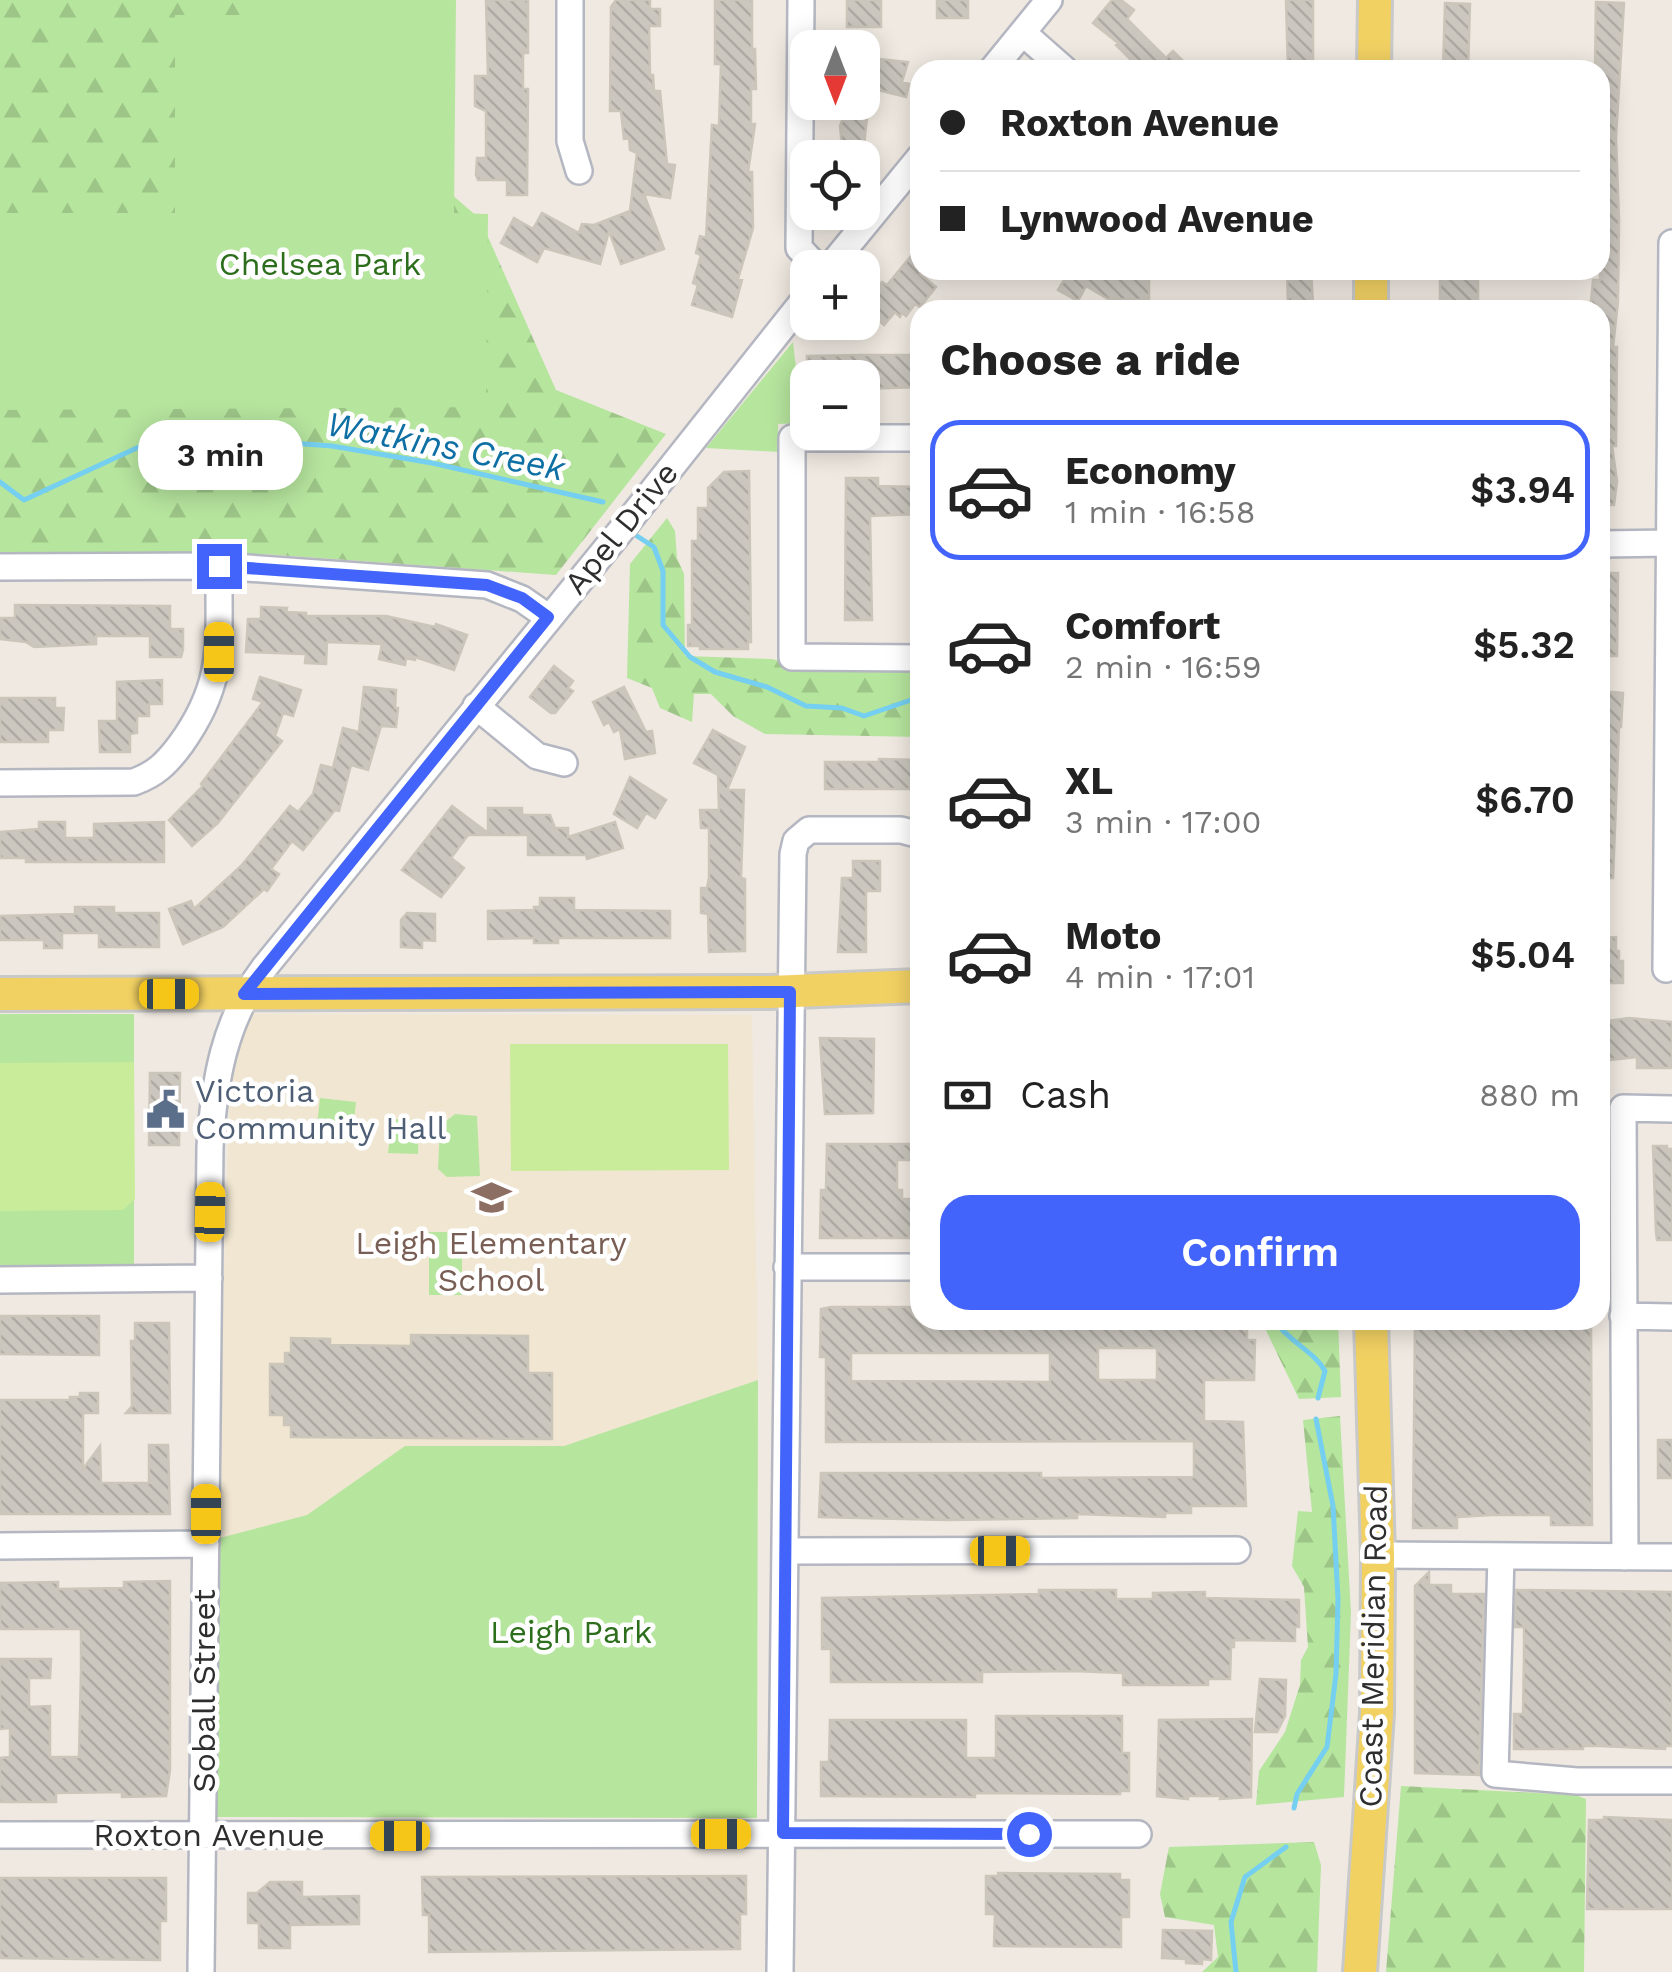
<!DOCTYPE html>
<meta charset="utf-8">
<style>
:root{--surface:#fff;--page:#f2f2f2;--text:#222;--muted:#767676;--line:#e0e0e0;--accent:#4264fb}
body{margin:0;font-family:"Work Sans",sans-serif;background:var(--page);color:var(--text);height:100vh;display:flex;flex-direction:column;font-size:38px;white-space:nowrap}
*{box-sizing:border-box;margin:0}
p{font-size:32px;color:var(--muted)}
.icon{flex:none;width:55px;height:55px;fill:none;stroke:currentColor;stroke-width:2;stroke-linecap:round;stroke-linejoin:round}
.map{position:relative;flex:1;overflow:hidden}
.sheet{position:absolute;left:910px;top:300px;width:700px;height:1030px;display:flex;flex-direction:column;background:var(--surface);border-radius:30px;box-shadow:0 5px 25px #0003}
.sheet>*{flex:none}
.guide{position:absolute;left:910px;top:60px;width:700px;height:220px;border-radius:30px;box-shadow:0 5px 25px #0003;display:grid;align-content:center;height:220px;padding:0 30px;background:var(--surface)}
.needle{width:65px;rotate:180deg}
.buttons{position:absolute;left:790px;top:30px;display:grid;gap:20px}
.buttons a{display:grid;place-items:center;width:90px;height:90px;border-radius:20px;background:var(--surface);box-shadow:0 5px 25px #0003;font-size:50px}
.end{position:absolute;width:45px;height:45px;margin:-22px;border:12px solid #4264fb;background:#fff;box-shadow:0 0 0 5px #fff}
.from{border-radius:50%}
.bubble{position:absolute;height:70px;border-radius:30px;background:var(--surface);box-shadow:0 5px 25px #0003;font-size:32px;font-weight:600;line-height:70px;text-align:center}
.car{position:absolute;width:30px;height:60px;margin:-30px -15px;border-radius:12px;box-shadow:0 0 8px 2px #0007;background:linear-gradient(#f5c518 24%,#345 0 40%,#f5c518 0 76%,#345 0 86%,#f5c518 0)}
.guide b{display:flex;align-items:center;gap:35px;height:95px;font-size:38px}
.guide b+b{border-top:2px solid var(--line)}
.guide i{width:25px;height:25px;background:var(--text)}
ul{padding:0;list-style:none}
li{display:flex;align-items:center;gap:30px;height:140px;margin:0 20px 15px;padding:0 10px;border:5px solid transparent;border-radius:30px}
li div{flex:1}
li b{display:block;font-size:38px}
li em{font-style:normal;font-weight:600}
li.current{border-color:var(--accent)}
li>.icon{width:90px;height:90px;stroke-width:1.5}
h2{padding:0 30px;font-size:45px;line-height:120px}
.pay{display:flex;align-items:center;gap:25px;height:110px;padding:0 30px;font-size:38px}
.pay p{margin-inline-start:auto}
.cta{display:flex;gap:20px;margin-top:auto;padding:20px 30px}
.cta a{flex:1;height:115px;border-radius:30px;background:var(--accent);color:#fff;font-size:40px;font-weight:600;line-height:115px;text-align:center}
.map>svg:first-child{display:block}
.education{fill:#f0e6d1}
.forest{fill:url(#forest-firs)}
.park{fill:#b6e59e}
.pitch{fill:#c9ec9a}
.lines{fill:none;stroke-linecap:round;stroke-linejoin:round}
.stream{stroke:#75cff0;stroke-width:5}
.building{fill:url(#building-back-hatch);stroke:#cbc5ba;stroke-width:2.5;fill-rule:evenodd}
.minor-casing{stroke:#b4b7c1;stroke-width:30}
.major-casing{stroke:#c9c9c9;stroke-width:38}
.minor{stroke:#fff;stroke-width:25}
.major{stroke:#f2d163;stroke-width:32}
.route{stroke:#4264fb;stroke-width:12}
.labels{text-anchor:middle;stroke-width:9;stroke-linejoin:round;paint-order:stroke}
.park-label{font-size:32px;fill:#2c6e1b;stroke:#fff}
.street-label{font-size:32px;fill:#2e2e2e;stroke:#fff}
.service-label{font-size:32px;fill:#4e5e75;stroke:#fff;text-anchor:start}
.education-label{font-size:32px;fill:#785e54;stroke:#fff}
.water-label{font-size:35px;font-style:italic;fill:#0d6fa3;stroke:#fff}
</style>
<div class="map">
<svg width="1672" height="1972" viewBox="0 0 1672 1972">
<defs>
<pattern id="forest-firs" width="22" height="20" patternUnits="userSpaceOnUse" patternTransform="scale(2.5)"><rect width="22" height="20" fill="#b6e59e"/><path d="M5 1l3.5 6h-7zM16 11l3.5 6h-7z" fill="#9dc588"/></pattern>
<pattern id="building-back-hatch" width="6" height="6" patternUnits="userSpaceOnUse" patternTransform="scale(2.5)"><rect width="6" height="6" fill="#cbc7bf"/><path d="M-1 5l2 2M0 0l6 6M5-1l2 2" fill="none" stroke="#afaba4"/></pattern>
</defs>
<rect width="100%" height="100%" fill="#efe9e1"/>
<path class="education" d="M232,1014L752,1015L758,1380L564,1446H405L307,1515L216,1539Z"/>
<path class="forest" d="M0,0H244V15L480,219L556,390L666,434L556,575L263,554L0,552Z
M667,518L675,531L677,558L684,574L685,656L772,659L814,670H920V737L765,734L733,716L711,694H694L692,722L660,708L652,688L627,678L630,564Z
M1261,1320H1338L1341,1397L1299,1399Z
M1340,1416L1351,1613L1344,1797L1256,1805L1259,1771L1285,1732L1300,1685L1301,1660L1308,1647L1304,1587L1292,1566L1298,1511L1312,1512L1303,1420Z
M1401,1786L1575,1795L1586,1799L1584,1972H1386Z
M1314,1842L1321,1865L1317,1972H1202L1218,1957L1214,1925L1165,1917L1160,1894L1169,1847Z"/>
<path class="park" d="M244,0H456L454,213L488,214L486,407L0,410V213H175V15H244Z
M793,342L802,423L778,424L779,452L706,448Z
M0,1014H134V1280H0Z
M320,1098L356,1102L352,1139L316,1135Z
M455,1114L477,1116L480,1176L447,1177L438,1169L440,1126Z
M392,1119L419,1120L418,1154L388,1153Z
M429,1232H462V1295H429Z
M758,1380L757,1818L211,1817L216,1539L307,1515L405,1446H564Z"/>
<path class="pitch" d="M510,1044H728L729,1170L511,1171Z
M134,1062L135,1199L123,1210L0,1211V1063Z"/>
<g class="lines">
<path class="stream" d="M0,482L24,500L167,434L332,446L432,463L603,502
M637,536L654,547L663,571V625L690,657L715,672L767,687L806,706L842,708L864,716L911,700H920
M1274,1320C1289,1342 1315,1352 1325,1371L1318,1398
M1294,1808L1297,1794L1327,1747L1336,1674L1338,1599L1333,1506L1316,1419
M1236,1972L1231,1922L1245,1877L1286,1847"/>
</g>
<path class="building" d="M486,0H528V53H523V89H528L527,195H507V180H478L476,175L477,158H486V111L475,106V76H488Z
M616,0H650V9H660V26H649L650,75H653L654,91H660L667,164L675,165L670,198L644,194L664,249L621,264L609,231L600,264L544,248L537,262L501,243L514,218L533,229L542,213L579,233L582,224L594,225L630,211L637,153L630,150L629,138L624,139L621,111H610L611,7Z
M715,0H752V49H755L756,89H751V124H755L748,172H752L753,228L738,279L742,280L732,317L692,305L698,285L693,283L701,255L696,253L700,236L706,238L712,125L719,126L721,64H715Z
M847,0H881V27H847Z
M937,0H968V18H937Z
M1112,0H1121L1134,10L1127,19L1166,58L1173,51L1192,70H1141L1116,45L1118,43L1093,23Z
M1286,0H1313V70H1288Z
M1596,2L1624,3L1616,138L1619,220L1618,301L1613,347H1617L1616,446H1612L1617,481L1614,505H1600V310H1592L1591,302L1593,280H1600V70H1595Z
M1445,3L1470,4L1468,70H1443Z
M870,58L908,62L902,82L909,84L906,97L878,90L867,118L864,145L842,147L840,126L849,102H862Z
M920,245V274L936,287L920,307L915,304L906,316L902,313L900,317L895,312L884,325L864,309L882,282L887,285Z
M1058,270L1149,271V300L1108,299L1086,286L1078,301L1058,290L1067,275Z
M1287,270H1311L1313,303H1288Z
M1440,279H1478V305H1466V310H1440Z
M861,355H920V387L862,389V378H807V356Z
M749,471L751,642H748V649H700V646H688V625H692V541H698V508H708V488L724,472Z
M846,478H878V486L920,487V514L870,516L872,620H845Z
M1600,573H1618L1617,656H1600Z
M15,605L170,606V629H183V649L181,657H150V636H96V644L34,647L26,642L0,639V618H15Z
M261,607L287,608L286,612L306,613V616H386L435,627L436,624L467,635L454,670L415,657V660L406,658L405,665L379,659L382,644L327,642L326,664L305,663L306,654L246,652L248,619H261Z
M554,666L573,681L568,688L573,691L555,713H551L530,697Z
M260,677L301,690L293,716L283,713L275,736L282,741L218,823L192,846L169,820L203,786L201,784L263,702L253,699Z
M162,680V704H149V716H137V733L130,734V752H100L99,721H117V682Z
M364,687L396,690L395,708H398L396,727L381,726L368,770L351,765L339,811L335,810L303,850L292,841L271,869L279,874L267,891L264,889L223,927L183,944L169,909L191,901L194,909L241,866L290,806L298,812L313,794L321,765L333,768L343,728L359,732Z
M624,687L646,732L652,731L655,753L625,759L620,729L614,732L609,722L604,725L593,702Z
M1600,691L1623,693L1621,727H1619L1613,878H1600Z
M0,698H55V708H64L63,730H48V742H0Z
M713,730L745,747L727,790H744L741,878L745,879V951L709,952L708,914L701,913V888H707L709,878V828H701L700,810H719L718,775L694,763Z
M879,759L919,760L918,789H825V762H879Z
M630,777L666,800L655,818L646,813L637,828L614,814Z
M452,806L488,833V808H522V815H550L555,828H568V837L615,822L623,848L587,859L586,855H528V835H468L451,858L464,868L441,897L402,870Z
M39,822H65V838H94V824L164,822V862H26V858H0V832L39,829Z
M853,861H880V891H866V952H838L842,878H853Z
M540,898H574V910L670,911V938H558V943H534V938L488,939V911L534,910V907H540Z
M75,907H114V913H159V947H99V933H62V948H44V940H0V916L75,914Z
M407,913L435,914V941L422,940V948L401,947V920Z
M1616,937V951H1619V961H1623V983H1600V938Z
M1629,1018L1672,1022V1068H1637V1057L1600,1061V1022Z
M820,1038L874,1039L873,1113L825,1114Z
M150,1073H180L179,1145H149Z
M827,1144H920V1160H897V1190H902V1199H920V1238H820L821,1190H826Z
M1653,1146H1667V1149H1672V1240H1657L1656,1232Z
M831,1307H920V1320H1247V1340H1255L1254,1380H1204V1421L1243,1422L1246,1506H1191V1513H1165V1517L1077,1514V1518L947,1520L819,1517L821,1473H1041V1478L1194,1477V1441L826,1442V1357H820L821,1309ZM1098,1348H1157V1380H1098ZM851,1353H1050V1382L851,1381Z
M0,1316H99V1355L0,1354Z
M1415,1320H1492V1323L1591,1320L1592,1525H1551V1515H1492L1457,1517V1528H1413Z
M135,1323H169L170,1413H126L132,1406L131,1341H135Z
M411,1335L528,1336V1373H552V1439L291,1437V1425H284V1415H270V1364H285V1353H291V1338L330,1339V1345L411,1346Z
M80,1393H98V1413H83V1469L100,1446L101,1483H149V1445H168L170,1514H0V1400H70V1397H80Z
M1658,1440H1672V1478H1658Z
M1429,1572V1585H1451V1594H1484L1479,1775L1415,1773V1586Z
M170,1581V1770L166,1796L122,1797V1792L56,1793V1802H0V1758L10,1757V1728L0,1729V1659H51L50,1678H29V1707L50,1706V1757H79L81,1671V1629H0V1583L58,1582V1589L124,1588V1582Z
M1039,1590H1116V1599H1153V1593L1205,1592V1598L1299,1600V1627H1295V1641L1234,1640V1647H1231L1230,1679H1208V1685H1123V1673L1074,1671L982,1672V1682H831V1649H822V1598L1039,1594Z
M1516,1590L1672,1592V1746H1665V1749L1600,1746H1583V1749H1514V1714H1523L1524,1657V1627H1515Z
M1260,1679L1286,1680L1285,1716L1277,1732H1255Z
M996,1716H1122V1753H1129V1791H1120V1794L975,1793V1797L821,1796V1762H829L830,1720H966V1758H996Z
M1252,1719L1251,1797L1220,1799L1221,1796H1188V1799L1157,1796L1159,1720Z
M1604,1817L1672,1820V1909H1587L1589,1820H1604Z
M998,1873L1120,1874V1880H1129V1917H1121V1947L994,1946L995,1914H986V1876H998Z
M746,1876V1914H740V1949L429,1952V1915H423L422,1877Z
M0,1878H166V1921H160V1960L0,1958Z
M270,1882H302V1897L359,1896V1924L290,1925V1948H259V1923H248V1893H257Z
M1163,1930L1212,1931L1211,1960L1202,1959V1964L1186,1963V1959L1162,1958Z"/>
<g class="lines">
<defs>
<path id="minor" d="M570,0V141L579,171
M801,0L799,248L818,268
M1023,33L1065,70
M992,70L1049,0
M829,268L920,157
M920,438H792V657L920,658
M1600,544L1672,543
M0,567L219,566L487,585L522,599L548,617
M476,706L537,756L564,763
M0,783L134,782C156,774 167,763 181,744C227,680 218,640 219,566
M1666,969L1672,243
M787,1267H920
M0,1280L209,1278
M1623,1316L1672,1317
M0,1546L206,1544
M785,1551L1237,1550
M1378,1555L1672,1557
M1501,1556L1495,1774L1577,1781H1672
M1625,1557L1623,1108L1672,1109
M0,1835L1138,1834
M201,1972L210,1147C214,1081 224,1021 264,968L623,528L808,295
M780,1972L793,854L796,841L809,830H901L920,835"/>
<path id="major" d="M1374,70L1375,0
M1371,310V270
M0,994L769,992L920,986
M1360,1972L1377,1713L1378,1555L1371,1320"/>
</defs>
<use href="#minor" class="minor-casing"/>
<use href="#major" class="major-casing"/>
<use href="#minor" class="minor"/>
<use href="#major" class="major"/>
</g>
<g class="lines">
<path class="route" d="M219,566L487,585L522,598L548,617L244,994L790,992L783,1833L1029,1834"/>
</g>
<defs>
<symbol id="civic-bare" viewBox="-9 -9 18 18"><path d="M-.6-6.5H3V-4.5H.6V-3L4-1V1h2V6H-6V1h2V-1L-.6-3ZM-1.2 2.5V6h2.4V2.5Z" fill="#5c6f8a" stroke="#fff" stroke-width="2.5" paint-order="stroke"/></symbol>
<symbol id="school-bare" viewBox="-9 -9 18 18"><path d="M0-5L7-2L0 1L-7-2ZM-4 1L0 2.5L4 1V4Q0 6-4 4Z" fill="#8d6e63" stroke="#fff" stroke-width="2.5" paint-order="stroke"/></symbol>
</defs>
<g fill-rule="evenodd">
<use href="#civic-bare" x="138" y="1082" width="55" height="55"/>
<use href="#school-bare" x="464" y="1170" width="55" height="55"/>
</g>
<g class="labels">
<g class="park-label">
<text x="320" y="275">Chelsea Park</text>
<text x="571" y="1643">Leigh Park</text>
</g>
<g class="street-label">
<text transform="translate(621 528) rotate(-51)" y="11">Apel Drive</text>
<text transform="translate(1373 1646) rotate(-89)" y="11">Coast Meridian Road</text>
<text transform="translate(204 1691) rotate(-90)" y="11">Soball Street</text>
<text x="209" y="1846">Roxton Avenue</text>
</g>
<g class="service-label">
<text x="195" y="1102">Victoria<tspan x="195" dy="37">Community Hall</tspan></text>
</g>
<g class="education-label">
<text x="491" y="1254">Leigh Elementary<tspan x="491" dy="37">School</tspan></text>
</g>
<g class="water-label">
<text transform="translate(446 446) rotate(11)" y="12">Watkins Creek</text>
</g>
</g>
</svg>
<div class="buttons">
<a><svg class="needle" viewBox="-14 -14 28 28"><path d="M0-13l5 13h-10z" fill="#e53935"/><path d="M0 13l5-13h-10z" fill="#767676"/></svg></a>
<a><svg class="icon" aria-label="locate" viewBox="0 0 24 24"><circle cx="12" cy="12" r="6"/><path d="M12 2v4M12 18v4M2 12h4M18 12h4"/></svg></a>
<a>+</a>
<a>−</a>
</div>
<i class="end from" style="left:1029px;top:1834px"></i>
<i class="end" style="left:219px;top:566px"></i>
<div class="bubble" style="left:138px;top:420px;width:165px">3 min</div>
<i class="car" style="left:219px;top:652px;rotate:0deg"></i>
<i class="car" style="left:169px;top:994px;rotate:90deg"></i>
<i class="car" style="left:210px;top:1212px;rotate:1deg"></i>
<i class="car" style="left:206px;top:1514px;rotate:0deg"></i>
<i class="car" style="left:1000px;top:1551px;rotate:90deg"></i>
<i class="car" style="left:721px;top:1834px;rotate:90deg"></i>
<i class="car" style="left:400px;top:1836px;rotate:270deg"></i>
<div class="guide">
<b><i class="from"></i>Roxton Avenue</b>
<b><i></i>Lynwood Avenue</b>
</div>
<section class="sheet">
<h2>Choose a ride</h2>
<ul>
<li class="current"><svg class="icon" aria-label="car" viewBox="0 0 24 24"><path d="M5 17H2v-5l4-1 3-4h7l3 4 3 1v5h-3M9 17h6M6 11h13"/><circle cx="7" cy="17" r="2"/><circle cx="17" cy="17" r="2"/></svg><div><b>Economy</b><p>1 min · 16:58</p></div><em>$3.94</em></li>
<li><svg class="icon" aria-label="car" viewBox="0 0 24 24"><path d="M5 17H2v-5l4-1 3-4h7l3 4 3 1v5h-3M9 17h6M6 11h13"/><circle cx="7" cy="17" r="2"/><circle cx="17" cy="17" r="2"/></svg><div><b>Comfort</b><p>2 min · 16:59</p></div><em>$5.32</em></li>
<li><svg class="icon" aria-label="car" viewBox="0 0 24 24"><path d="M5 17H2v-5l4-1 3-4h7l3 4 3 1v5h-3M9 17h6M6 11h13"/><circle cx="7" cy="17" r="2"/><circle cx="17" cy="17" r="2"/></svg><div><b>XL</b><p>3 min · 17:00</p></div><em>$6.70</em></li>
<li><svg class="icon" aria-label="car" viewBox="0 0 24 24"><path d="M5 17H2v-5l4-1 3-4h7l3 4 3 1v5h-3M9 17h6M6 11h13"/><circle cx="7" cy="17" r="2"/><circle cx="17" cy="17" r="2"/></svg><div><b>Moto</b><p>4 min · 17:01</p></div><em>$5.04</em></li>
</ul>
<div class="pay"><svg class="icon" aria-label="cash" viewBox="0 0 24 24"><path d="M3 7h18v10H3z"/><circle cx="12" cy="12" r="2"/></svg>Cash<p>880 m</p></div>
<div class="cta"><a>Confirm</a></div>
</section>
</div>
